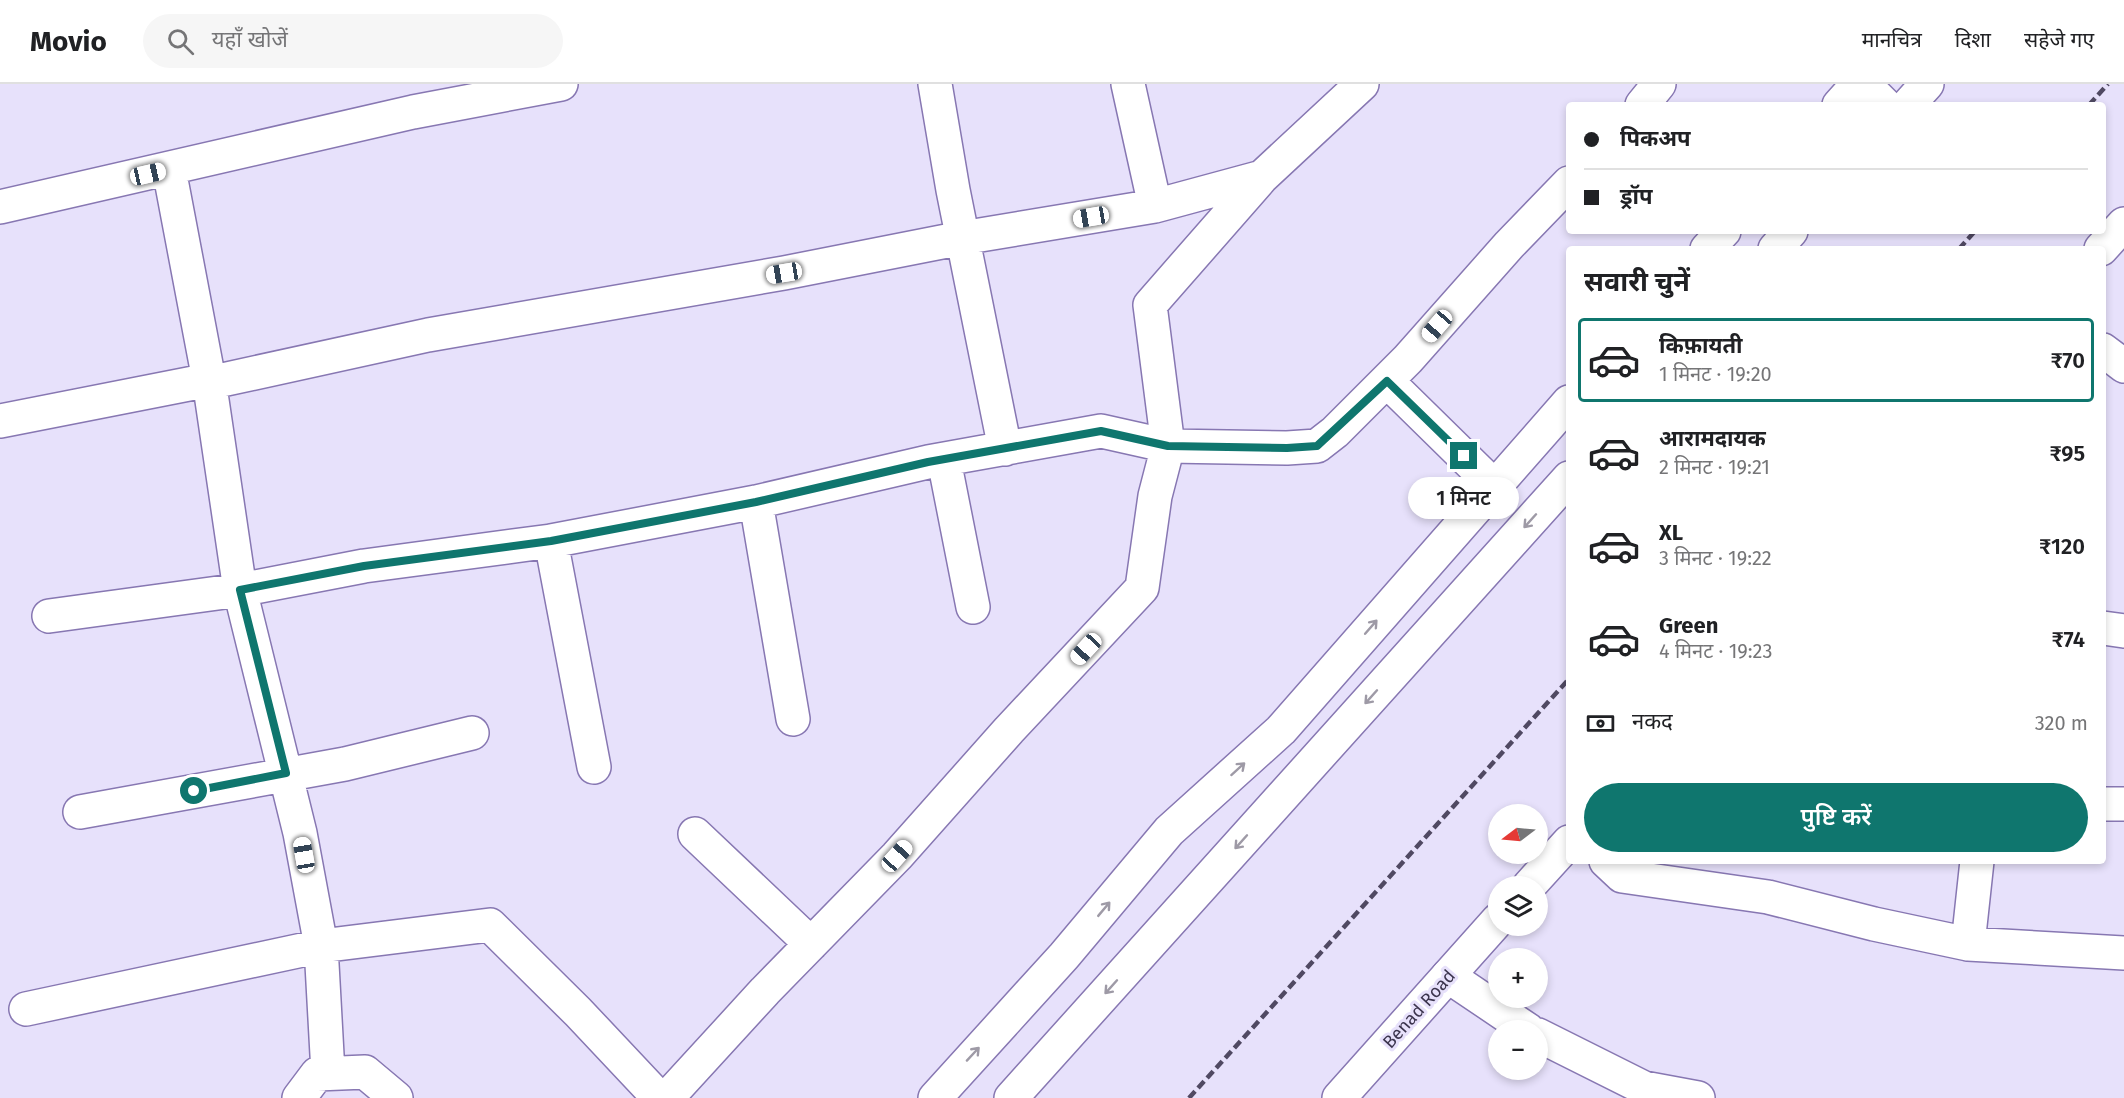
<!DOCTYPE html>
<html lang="hi">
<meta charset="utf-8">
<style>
:root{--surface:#fff;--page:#f6f6f6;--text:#202124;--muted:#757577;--line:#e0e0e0;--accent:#0f766e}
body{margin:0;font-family:"Fira Sans","Noto Sans Devanagari",sans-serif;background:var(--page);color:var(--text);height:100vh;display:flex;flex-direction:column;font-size:22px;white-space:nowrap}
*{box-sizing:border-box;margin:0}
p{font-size:20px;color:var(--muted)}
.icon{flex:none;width:33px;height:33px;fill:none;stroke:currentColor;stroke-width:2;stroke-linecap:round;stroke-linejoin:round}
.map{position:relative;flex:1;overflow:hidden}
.details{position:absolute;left:1566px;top:162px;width:540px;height:618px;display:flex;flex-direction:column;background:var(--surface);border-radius:6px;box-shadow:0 3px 9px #0003}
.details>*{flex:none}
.top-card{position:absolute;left:1566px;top:18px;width:540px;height:132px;border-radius:6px;box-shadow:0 3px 9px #0003;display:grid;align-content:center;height:132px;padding:0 18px;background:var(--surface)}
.needle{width:39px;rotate:254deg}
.buttons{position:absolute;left:1488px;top:720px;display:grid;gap:12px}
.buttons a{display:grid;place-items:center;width:60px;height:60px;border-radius:50%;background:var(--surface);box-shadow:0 3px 9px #0003;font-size:30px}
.end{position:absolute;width:27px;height:27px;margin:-14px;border:8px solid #0f766e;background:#fff;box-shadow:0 0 0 3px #fff}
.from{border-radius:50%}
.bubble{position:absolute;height:42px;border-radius:21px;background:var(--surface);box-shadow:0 3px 9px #0003;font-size:20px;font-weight:600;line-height:42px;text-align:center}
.car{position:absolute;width:18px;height:36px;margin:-18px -9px;border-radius:8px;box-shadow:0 0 4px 2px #0007;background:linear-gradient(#fff 24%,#345 0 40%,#fff 0 76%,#345 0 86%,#fff 0)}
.top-card b{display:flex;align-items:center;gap:21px;height:57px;font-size:22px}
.top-card b+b{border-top:2px solid var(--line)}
.top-card i{width:15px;height:15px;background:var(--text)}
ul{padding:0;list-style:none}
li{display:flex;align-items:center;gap:18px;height:84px;margin:0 12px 9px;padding:0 6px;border:3px solid transparent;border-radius:6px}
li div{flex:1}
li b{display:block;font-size:22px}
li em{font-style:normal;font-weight:600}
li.on{border-color:var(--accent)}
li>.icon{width:54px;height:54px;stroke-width:1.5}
h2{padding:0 18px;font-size:27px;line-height:72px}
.pay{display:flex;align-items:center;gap:15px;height:66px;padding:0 18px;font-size:22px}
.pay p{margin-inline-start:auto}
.cta{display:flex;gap:12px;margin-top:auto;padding:12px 18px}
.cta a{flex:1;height:69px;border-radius:36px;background:var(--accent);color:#fff;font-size:24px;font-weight:600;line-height:69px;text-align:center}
header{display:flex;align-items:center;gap:36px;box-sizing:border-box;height:84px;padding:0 30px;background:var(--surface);border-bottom:2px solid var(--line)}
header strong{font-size:28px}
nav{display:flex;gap:33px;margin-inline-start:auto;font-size:21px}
.search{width:420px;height:54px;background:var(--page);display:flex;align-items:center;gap:15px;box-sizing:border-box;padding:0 21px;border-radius:33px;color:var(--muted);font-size:22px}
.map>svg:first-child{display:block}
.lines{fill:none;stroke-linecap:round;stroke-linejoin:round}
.street-casing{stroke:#8777b2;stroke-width:36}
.secondary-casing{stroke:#8777b2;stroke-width:36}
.street{stroke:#fff;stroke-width:33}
.secondary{stroke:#fff;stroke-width:33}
.rail{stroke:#504962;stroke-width:4.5;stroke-dasharray:9 4.5;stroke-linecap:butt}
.oneway{stroke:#9e9aa6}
.route{stroke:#0f766e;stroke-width:8}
.labels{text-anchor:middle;stroke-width:6;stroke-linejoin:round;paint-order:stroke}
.street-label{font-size:18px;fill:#3c354e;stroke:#e7e1fb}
</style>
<header>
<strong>Movio</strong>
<div class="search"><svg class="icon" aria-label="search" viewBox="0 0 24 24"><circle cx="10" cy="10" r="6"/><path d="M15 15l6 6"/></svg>यहाँ खोजें</div>
<nav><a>मानचित्र</a><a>दिशा</a><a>सहेजे गए</a></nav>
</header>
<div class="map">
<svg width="2124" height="1014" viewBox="0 0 2124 1014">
<rect width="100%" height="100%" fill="#e7e1fb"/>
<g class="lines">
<defs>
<path id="street" d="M935,0L953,106L1005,365
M1128,0L1155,122
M1864,0L1885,21
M1642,21L1659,0
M169,85L209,296L240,506L300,749L321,862L328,989
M0,123L413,28L561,0
M2103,266L2124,282
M1387,297L1494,402
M0,337L209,296L213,298L428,251L784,189L962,154L1155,122L1262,93
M944,376L973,523
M756,418L793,635
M551,457L594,683
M49,532L240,506L364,482L551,457L756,418L928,378L1101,347L1168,362L1287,364L1317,362L1335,348L1408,275L1509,161L1569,99
M2103,544L2124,547
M2103,720H2124
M80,728L345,680L472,649
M695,750L811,860
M1606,777L1622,792L1768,813L1874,840L1968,860L2124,869
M1968,860L1977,777
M1448,892L1528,946
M26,925L321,862L490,841L578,928L659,1014
M1538,951L1644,1004L1698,1014
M299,1014L317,990L365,988L396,1014
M667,1014L765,907L897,772L1009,646L1142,504L1155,412L1168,362L1150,221L1262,93L1362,0"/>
<path id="secondary" d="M1839,21L1858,0
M1908,21L1927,0
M1707,165L1724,147
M1775,165L1791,147
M2101,165L2124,140
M1529,802L1569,758
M935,1014L1064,872L1169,747L1281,646L1569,318
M1011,1014L1569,394
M1339,1014L1498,836"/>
</defs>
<use href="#street" class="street-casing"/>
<use href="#secondary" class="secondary-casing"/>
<use href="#street" class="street"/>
<use href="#secondary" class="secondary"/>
<path class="rail" d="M2089,21L2108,0
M1959,165L1975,147
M1189,1014L1569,595"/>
</g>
<defs><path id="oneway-shaft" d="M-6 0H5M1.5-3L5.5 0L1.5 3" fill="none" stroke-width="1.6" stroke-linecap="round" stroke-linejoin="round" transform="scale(1.5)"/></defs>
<g class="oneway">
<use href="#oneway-shaft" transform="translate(1530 437) rotate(132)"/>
<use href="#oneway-shaft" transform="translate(1371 543) rotate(-49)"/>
<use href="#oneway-shaft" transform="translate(1371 613) rotate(132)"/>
<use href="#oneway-shaft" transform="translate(1238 685) rotate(-42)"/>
<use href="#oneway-shaft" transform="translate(1241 758) rotate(132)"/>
<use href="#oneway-shaft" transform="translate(1104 825) rotate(-50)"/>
<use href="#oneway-shaft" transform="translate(1111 903) rotate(132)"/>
<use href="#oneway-shaft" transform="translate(973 970) rotate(-47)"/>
</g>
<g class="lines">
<path class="route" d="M194,707L286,689L240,506L364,482L551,457L756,418L928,378L1101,347L1168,362L1287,364L1317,362L1387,297L1464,372"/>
</g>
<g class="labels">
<g class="street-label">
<text transform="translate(1419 925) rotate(-48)" y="6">Benad Road</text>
</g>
</g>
</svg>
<div class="buttons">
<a><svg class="needle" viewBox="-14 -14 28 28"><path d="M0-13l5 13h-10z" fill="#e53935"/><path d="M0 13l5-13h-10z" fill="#757577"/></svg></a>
<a><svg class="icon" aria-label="layers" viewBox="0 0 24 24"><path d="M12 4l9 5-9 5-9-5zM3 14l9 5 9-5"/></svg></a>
<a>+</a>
<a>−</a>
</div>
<i class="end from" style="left:194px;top:707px"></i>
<i class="end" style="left:1464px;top:372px"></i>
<div class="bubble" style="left:1408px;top:393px;width:111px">1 मिनट</div>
<i class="car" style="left:148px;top:90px;rotate:77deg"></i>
<i class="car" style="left:1091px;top:133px;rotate:260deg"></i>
<i class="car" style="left:784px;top:189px;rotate:260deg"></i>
<i class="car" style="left:1437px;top:242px;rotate:221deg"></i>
<i class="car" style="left:1086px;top:565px;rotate:223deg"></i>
<i class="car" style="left:304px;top:771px;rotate:350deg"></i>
<i class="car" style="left:897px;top:772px;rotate:42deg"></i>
<div class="top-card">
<b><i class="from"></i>पिकअप</b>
<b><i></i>ड्रॉप</b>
</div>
<section class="details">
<h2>सवारी चुनें</h2>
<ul>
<li class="on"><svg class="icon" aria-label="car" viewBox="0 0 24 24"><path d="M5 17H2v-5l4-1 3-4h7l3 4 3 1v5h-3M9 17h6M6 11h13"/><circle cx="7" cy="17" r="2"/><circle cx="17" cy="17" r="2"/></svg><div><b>किफ़ायती</b><p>1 मिनट · 19:20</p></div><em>₹70</em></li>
<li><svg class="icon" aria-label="car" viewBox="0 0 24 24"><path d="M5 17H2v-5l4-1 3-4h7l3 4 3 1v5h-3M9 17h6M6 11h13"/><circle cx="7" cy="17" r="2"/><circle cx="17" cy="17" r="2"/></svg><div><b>आरामदायक</b><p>2 मिनट · 19:21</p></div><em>₹95</em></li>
<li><svg class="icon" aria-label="car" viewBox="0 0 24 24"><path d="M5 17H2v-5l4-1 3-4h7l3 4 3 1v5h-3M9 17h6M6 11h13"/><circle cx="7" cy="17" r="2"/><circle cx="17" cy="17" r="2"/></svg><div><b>XL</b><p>3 मिनट · 19:22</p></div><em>₹120</em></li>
<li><svg class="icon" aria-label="car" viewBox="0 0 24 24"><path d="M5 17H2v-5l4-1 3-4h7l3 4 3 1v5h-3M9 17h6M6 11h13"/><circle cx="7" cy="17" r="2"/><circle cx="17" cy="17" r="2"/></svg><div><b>Green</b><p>4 मिनट · 19:23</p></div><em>₹74</em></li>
</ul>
<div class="pay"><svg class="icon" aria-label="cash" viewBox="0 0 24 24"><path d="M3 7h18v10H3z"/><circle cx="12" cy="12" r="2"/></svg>नकद<p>320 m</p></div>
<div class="cta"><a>पुष्टि करें</a></div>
</section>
</div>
